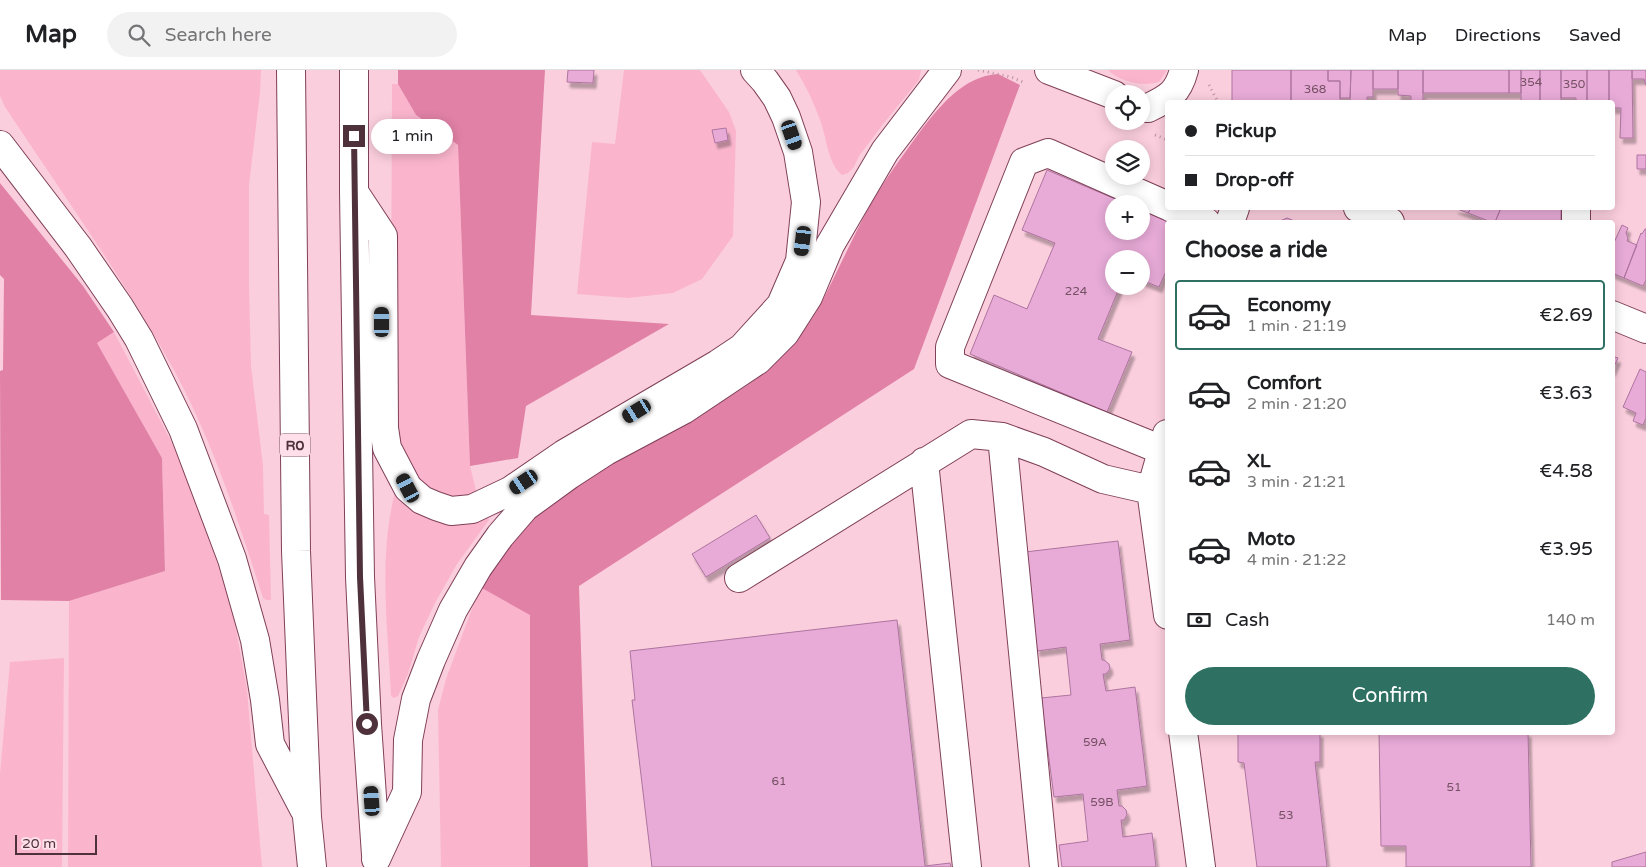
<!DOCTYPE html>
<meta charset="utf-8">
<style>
:root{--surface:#fff;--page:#f2f2f2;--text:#202124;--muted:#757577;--line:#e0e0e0;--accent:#2e7062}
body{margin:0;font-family:"Varela Round",sans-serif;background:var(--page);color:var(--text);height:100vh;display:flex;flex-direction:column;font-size:19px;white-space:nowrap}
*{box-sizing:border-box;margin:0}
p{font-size:16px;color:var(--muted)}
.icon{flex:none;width:28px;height:28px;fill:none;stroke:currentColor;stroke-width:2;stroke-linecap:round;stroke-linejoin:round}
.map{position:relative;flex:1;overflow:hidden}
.sheet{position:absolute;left:1165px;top:150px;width:450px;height:515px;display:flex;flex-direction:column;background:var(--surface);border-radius:5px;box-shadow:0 2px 12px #0003}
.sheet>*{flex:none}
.banner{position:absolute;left:1165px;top:30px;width:450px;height:110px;border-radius:5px;box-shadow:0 2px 12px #0003;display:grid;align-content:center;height:110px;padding:0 20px;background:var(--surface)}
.controls{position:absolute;left:1105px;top:15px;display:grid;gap:10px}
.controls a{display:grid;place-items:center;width:45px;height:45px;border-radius:50%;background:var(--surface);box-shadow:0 2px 12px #0003;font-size:25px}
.scale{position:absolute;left:15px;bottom:12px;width:82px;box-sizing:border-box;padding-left:5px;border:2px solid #4e313b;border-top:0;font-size:14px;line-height:18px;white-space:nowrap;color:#4e313b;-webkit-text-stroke:4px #ffe0ea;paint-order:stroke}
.end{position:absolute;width:22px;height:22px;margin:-11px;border:6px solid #4e313b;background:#fff;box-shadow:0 0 0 2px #fff}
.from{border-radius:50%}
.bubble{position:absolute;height:35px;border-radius:18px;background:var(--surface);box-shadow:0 2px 12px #0003;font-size:16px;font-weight:600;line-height:35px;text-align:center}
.car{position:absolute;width:15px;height:30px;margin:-15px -8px;border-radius:6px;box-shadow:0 0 4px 1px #0007;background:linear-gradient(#222 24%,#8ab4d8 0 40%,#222 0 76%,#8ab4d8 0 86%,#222 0)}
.banner b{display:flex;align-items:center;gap:18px;height:48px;font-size:19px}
.banner b+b{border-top:1px solid var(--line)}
.banner i{width:12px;height:12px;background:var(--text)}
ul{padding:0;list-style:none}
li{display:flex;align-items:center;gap:15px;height:70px;margin:0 10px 8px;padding:0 10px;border:2px solid transparent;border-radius:5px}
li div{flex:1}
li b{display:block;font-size:19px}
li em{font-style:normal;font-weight:600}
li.selected{border-color:var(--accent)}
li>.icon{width:45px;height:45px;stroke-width:1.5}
h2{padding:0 20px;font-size:22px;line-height:60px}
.pay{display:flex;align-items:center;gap:12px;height:55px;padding:0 20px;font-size:19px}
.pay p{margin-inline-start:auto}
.cta{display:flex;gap:10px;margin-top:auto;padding:10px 20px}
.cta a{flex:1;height:58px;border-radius:30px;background:var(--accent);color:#fff;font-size:20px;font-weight:600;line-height:58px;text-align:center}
header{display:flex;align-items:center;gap:30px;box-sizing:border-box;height:70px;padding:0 25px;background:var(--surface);border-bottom:1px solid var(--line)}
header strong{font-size:24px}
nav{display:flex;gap:28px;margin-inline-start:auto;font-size:18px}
.search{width:350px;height:45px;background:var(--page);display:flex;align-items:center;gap:12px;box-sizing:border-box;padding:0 18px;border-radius:28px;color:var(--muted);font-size:19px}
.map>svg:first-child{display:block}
.green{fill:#fab5cd}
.forest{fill:#e181a6}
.building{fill:#e8abd8;stroke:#ad749f;filter:url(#shadow)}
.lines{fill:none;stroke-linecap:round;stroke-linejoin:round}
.minor-casing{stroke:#7f4059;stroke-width:30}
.major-casing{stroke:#7f4059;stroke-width:30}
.highway-casing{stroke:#7f4059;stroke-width:30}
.path{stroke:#b9929f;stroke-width:3;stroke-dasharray:1 4;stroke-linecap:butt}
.minor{stroke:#fff;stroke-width:28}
.major{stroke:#fff;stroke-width:28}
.highway{stroke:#fff;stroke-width:28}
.route{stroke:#4e313b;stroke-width:6}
.labels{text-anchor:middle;stroke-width:4;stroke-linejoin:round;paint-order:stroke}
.number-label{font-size:12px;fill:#745062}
.shield{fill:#ffe0ea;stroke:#836670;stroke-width:1}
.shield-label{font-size:14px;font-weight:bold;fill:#4e313b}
</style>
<header>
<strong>Map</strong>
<div class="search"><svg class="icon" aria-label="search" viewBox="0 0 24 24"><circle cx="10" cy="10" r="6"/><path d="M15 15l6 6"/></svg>Search here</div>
<nav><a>Map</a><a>Directions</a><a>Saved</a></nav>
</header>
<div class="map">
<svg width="1646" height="797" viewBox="0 0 1646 797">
<defs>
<filter id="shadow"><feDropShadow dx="3" dy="5.5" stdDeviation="1" flood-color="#0004"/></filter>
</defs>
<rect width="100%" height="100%" fill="#fbcedd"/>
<path class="green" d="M0,0H261L260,23L249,115V214L251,296L263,396L264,444L269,445L271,530H266L263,528C238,450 214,375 175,302C125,210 63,125 5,37L0,26Z
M624,0H700L729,42L736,61L733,166L702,209L673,223L628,228L577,224L592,72L615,74Z
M796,0H921L919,10L884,53L859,86L854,97L848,103L842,105C827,92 827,68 820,50C814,33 806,16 796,0Z
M1108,0H1167L1159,12C1143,17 1120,12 1108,0Z
M392,14H398L416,45L458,75L470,396L478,428L439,427L413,407L395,363L391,251Z
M114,262L171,371L197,430L232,538L247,619L262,797H68L69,531L165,501L162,388L97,273Z
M395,422L402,429L482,449L488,447L489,450L457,494L435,533L419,567L408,604L398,626L394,628L391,626C388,559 378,488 395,422Z
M480,517L530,544V797H441L438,640L446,609Z
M64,588L62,797H0V704L10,592Z"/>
<path class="forest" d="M398,0H545L531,245L669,254L526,336L518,388L470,396L458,75L416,45L398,14Z
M998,4L1020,15L914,299L579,516L588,797H530V545L480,517C494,496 508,475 525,457C565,415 619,388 669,360C711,337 759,315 790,277C800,265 811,251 819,237C836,205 851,171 868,139C883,112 901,88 919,63C939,37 963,6 998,4Z
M0,113L83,216L114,262L97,273L162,388L165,501L69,531L1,530L0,301L3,300L4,209L0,205Z"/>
<path class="building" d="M568,0H594L593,13L567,12Z
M1232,0H1291V31L1232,32Z
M1291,0H1328V11H1340V32H1328V31H1291Z
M1328,0H1351L1350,28H1340V11H1328Z
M1351,0H1373V27H1367V32H1350Z
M1373,0H1398V19H1373Z
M1398,0H1423V32H1411V26L1398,25Z
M1423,0H1509V23H1423Z
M1509,0H1521V23H1509Z
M1521,0H1540V32H1521Z
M1540,0H1561V32H1540Z
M1561,0H1587V32H1576V28H1561Z
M1587,0H1609V32H1587Z
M1609,0H1632L1633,68H1620L1621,38H1612V32H1609Z
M1632,0H1646V15L1644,9H1632Z
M726,58L728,70L715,73L712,60Z
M1637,85H1646V99H1637Z
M1047,100L1127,134H1114V161H1141V140L1172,152H1168V197L1159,217L1141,210V189H1114V216H1120L1098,269L1132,282L1107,342L970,284L994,225L1027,239L1055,173L1022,160Z
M1455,138H1471L1468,143Z
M1471,138H1501L1495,152H1491L1468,143Z
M1501,138H1561V152H1495Z
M1287,148L1297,152H1278Z
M1622,155L1628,158L1626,163L1628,168L1627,171L1637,175L1624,208L1612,203V177Z
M1645,159H1646V210L1643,216L1624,208L1641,163L1642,164Z
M1612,286L1618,288L1612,301Z
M1640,299L1646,302V348L1643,355L1633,351L1636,343L1623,337Z
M756,445L770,468L706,507L692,484Z
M1118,471L1130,570L1100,574L1102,590H1104L1109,594L1110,599L1106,604H1103L1106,621L1135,617L1147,716L1117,720L1119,736H1122L1126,740L1127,745L1124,750H1121L1123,767L1152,763L1156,797H1062L1059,775L1088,771L1083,724L1054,727L1041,628L1071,625L1066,577L1037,581L1025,482Z
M897,550L925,796L950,793L951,797H652L632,630H635L630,581Z
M1238,662H1320V692H1315L1327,797H1257L1244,693L1238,692Z
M1379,662H1528L1531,797H1406V776H1381Z
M1646,782V797H1612V792Z"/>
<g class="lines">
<defs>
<path id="minor" d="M1172,138L1206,152
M1576,138V152
M1230,152L1235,138
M1167,364L1151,420L1168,545
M1002,367L1044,797
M1162,380L950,294V277L1024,92L1048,83L1168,136
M924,392L967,797
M739,508L971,364L1002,367L1044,382L1103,409L1151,420
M1183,662L1201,797"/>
<path id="major" d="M1049,0L1114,25
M1148,38C1169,28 1178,23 1184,0
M1358,138L1390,152
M1612,245L1646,259"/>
<path id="highway" d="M291,0L296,481L307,747L312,797
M354,0V122L360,507L367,654L376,785
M0,75L78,177L120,238L139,269L183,359L232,489L255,570L265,630L270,674L304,739
M354,122L383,166L384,358L387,378L408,418L422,430L436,436L451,441L472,439L510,421L564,384L718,294L742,278L781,235L800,191L806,132L798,82L786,47L777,28L765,11L755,0
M376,789L407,722L408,670L416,629L431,590L453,540L478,497L500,466L525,437L569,405L606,381L683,340L758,290L785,263L808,227L830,175L885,81L947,0"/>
</defs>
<use href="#minor" class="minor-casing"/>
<use href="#major" class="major-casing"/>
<use href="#highway" class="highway-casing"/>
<path class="path" d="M978,0L1011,7L1025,13
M1209,15L1218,32
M1155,65L1168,70"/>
<use href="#minor" class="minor"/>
<use href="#major" class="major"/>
<use href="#highway" class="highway"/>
</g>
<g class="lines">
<path class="route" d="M354,66L360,507L367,654"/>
</g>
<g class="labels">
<g class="number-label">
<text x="1531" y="16">354</text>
<text x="1574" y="18">350</text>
<text x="1315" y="23">368</text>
<text x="1076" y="225">224</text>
<text x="1095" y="676">59A</text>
<text x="779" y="715">61</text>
<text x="1454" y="721">51</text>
<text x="1102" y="736">59B</text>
<text x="1286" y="749">53</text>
</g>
<rect class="shield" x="280" y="363.5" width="30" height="23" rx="4"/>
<g class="shield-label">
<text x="295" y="380">R0</text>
</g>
</g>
</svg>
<div class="controls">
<a><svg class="icon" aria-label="locate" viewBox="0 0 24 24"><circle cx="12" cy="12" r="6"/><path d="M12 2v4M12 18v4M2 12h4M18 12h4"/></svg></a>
<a><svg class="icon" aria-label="layers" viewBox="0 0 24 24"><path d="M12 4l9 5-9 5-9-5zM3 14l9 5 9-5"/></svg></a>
<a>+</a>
<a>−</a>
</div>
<div class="scale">20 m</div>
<i class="end from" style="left:367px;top:654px"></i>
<i class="end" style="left:354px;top:66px"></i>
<div class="bubble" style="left:371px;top:49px;width:82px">1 min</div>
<i class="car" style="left:792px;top:65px;rotate:161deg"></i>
<i class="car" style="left:803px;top:171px;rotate:187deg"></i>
<i class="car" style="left:382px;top:252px;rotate:0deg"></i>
<i class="car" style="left:637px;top:341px;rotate:239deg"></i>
<i class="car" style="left:524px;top:412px;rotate:236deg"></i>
<i class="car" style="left:408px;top:418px;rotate:332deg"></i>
<i class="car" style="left:372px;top:731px;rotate:356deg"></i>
<div class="banner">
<b><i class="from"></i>Pickup</b>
<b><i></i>Drop-off</b>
</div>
<section class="sheet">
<h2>Choose a ride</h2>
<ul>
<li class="selected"><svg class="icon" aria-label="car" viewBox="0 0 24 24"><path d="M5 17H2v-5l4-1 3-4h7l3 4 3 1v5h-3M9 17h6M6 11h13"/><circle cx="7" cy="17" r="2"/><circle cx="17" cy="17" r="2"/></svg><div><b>Economy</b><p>1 min · 21:19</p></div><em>€2.69</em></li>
<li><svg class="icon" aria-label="car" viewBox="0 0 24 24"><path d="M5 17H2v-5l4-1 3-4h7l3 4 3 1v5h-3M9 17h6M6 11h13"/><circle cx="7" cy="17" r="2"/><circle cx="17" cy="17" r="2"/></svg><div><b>Comfort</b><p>2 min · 21:20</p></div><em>€3.63</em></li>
<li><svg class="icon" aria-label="car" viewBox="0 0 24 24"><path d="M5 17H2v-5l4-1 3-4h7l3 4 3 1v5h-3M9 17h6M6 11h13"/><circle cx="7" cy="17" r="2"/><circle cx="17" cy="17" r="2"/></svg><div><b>XL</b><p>3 min · 21:21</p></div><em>€4.58</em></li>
<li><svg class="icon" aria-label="car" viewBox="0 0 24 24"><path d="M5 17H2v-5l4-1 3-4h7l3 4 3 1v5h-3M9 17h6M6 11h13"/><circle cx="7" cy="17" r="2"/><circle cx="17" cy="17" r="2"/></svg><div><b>Moto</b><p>4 min · 21:22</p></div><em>€3.95</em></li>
</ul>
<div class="pay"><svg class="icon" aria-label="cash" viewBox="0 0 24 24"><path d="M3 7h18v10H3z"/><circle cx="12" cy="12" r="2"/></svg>Cash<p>140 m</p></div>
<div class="cta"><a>Confirm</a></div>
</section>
</div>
